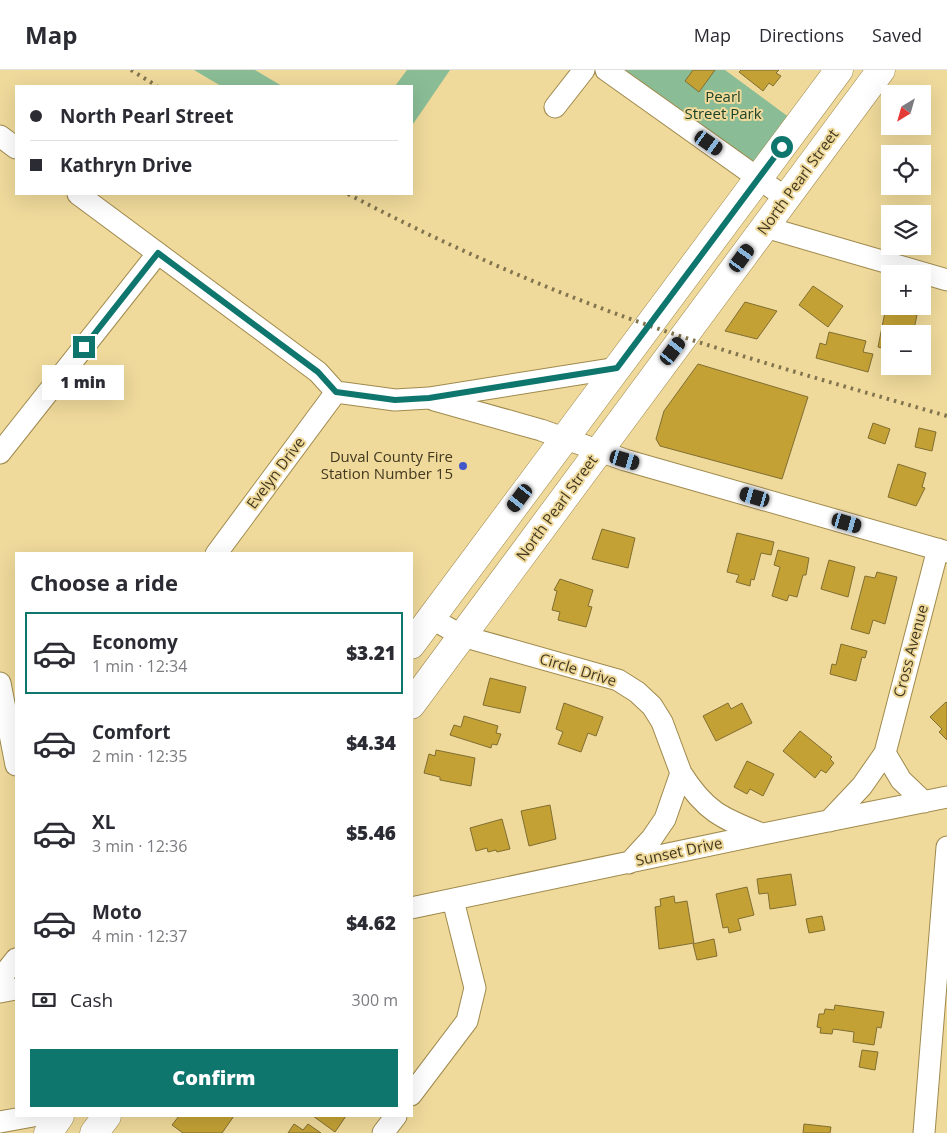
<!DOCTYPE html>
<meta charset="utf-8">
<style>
:root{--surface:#fff;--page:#f2f2f3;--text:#2b2b33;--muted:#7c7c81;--line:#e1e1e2;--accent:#0f766e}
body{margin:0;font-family:"Open Sans",sans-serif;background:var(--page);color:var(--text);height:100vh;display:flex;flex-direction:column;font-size:19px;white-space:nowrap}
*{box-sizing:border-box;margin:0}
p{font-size:16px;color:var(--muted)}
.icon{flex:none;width:28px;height:28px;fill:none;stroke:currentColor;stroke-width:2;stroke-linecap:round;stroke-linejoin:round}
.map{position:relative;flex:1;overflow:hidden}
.side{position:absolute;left:15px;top:482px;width:398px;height:565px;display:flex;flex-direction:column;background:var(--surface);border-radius:0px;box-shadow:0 5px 20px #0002}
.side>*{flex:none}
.hud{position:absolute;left:15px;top:15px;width:398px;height:110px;border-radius:0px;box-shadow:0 5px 20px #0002;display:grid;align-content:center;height:110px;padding:0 15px;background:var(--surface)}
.needle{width:32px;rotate:217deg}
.fabs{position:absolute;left:881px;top:15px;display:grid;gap:10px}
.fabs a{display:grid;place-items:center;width:50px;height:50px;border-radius:0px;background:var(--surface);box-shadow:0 5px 20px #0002;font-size:25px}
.end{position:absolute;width:22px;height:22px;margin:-11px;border:6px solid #0f766e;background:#fff;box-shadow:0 0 0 2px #fff}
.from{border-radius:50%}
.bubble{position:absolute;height:35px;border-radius:0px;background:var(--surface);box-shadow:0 5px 20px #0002;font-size:16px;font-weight:800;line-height:35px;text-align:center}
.car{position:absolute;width:15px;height:30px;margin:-15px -8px;border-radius:6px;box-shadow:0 0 4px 1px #0007;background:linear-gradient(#222 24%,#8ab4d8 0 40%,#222 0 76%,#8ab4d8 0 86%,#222 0)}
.hud b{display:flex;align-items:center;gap:18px;height:48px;font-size:19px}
.hud b+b{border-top:1px solid var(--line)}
.hud i{width:12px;height:12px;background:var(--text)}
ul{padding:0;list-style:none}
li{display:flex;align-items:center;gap:15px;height:82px;margin:0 10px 8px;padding:0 5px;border:2px solid transparent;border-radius:0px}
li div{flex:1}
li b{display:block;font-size:19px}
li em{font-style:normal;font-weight:800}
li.current{border-color:var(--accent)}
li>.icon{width:45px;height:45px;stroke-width:1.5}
h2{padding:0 15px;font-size:22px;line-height:60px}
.pay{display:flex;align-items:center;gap:12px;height:55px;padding:0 15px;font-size:19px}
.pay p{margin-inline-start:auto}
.button{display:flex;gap:10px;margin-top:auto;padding:10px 15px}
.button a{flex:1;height:58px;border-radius:0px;background:var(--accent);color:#fff;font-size:20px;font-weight:800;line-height:58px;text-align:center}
header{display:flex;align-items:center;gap:30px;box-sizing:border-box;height:70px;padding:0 25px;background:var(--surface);border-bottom:1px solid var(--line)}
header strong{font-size:24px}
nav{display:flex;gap:28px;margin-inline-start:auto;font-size:18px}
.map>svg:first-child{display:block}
.green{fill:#8abd96}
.building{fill:#c3a135;stroke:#816e31}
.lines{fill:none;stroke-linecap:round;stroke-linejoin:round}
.street-casing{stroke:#9f8a4e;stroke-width:23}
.secondary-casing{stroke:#9f8a4e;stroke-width:29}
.street{stroke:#fff;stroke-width:21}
.secondary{stroke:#fff;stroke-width:28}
.rail{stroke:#81734d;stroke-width:4;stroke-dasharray:2.5 5;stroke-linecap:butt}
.route{stroke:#0f766e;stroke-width:6}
.poi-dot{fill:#4255c9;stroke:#efd99b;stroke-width:2}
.labels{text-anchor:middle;stroke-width:4;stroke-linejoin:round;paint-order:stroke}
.park-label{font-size:15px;fill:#1c4227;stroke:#efd99b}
.street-label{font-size:15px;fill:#423920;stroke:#efd99b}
.poi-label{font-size:15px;fill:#423920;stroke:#efd99b;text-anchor:end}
</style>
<header>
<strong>Map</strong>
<nav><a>Map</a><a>Directions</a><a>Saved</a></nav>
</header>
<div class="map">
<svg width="947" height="1063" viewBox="0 0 947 1063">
<rect width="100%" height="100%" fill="#efd99b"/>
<path class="green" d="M194,0H255L282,16H221Z
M407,0H450L411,57V16H395Z
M622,0H725L790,48L756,94Z"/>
<path class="building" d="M693,0H715L699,22L685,11Z
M741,0H779L776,3L781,6L773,16L769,13L763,21L739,2Z
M813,216L843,236L828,257L799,235Z
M745,232L777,241L757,269L725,261Z
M886,237L910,241V244L917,245L913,264H890V280L878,277Z
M829,262L866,271L863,282L873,284L868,302L816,288L820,273L826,275Z
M698,294L808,327L782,409L660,376L656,369L664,341Z
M873,353L890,359L885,374L868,368Z
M919,358L936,362L932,381L915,377Z
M898,394L926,403L922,417L925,418L916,436L888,427Z
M602,459L635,468L628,498L592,489Z
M737,463L774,472L771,485L761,483L754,510L751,509L750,516L736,512L739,505L727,502Z
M778,480L809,488L806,505H803L797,527L789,525L787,531L772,526L780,497L774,495Z
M829,490L855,497L848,527L821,519Z
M877,502L897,507L885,554L873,550L869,564L851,559L865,506L875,508Z
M560,509L593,520L588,536L592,537L586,557L558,550L560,542L552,540L557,521L554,520Z
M841,574L867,581L865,588L862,587L856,611L830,604L832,594L836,595Z
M490,608L526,617L520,643L483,635Z
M946,632L947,633V670L939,662L942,659L930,647Z
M564,633L603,647L596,666L588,663L581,682L558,674L563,662L556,659Z
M728,633L731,639L742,633L752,653L716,671L703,646Z
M464,646L498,656L496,663L501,664L497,675L492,674L491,678L450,665L454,655L461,657Z
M800,661L832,687L830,689L834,693L826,703L821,700L815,708L783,681Z
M436,680L475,688L471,716L440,710V707L424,703L429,684L435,686Z
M747,691L774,704L763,726L750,719L747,724L734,717Z
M550,735L556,769L529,776L521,741Z
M502,749L510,779L497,782L496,780L488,782L487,778L476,781L470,758Z
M791,804L796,835L770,839L768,823L759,824L757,809Z
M747,817L754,845L738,849L741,860L729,863L728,857L723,858L716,824Z
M674,826L675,833L687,831L694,873L659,879L655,837L661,836L660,829Z
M822,846L825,860L809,863L806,849Z
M714,869L717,886L697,890L693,874Z
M835,935L884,942L881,958L877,957L874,975L853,972L854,962L833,959L832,964L820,963L821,958L817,957L819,944H824L825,939L834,940Z
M862,980L878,982L875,1000L859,997Z
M179,1046H234L222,1063H183L172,1055Z
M313,1046H346L335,1062Z
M294,1054L303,1060L308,1054L321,1063H288Z
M804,1054L831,1057L830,1063H803Z"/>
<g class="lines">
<defs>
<path id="street" d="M606,0L786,128
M555,37L584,0
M0,66L16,78
M78,124L318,302L336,322L395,330L429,328L617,298
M765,157L947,210
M434,330L541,360L625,390L947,482
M0,383L158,183
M216,484L336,322
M431,548L462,566L618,610L637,622L652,636L662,652L681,703L665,749L652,768L629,793
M0,613L16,695
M885,683L901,710L924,732
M681,703C705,741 721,748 762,764
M829,751L862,716L885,683L938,479
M411,838L763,764L947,727
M0,909L16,889
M0,922L16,919
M411,1025L467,951L475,918L453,830
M0,1052L33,1046
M383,1063L396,1046
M924,1063L947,777"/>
<path id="secondary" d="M411,575L839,0
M411,635L881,0
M48,1063L60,1046
M94,1063L107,1046"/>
</defs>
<use href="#street" class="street-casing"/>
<use href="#secondary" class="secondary-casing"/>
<use href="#street" class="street"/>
<use href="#secondary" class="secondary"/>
<path class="rail" d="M131,0L157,16
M348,124C464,185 586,237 711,276C789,301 868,323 947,346"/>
</g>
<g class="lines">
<path class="route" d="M84,277L158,183L318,302L336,322L395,330L429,328L617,298L782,77"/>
</g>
<circle class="poi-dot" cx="463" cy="396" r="5"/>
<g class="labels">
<g class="park-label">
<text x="723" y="32">Pearl<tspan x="723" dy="17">Street Park</tspan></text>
</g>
<g class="street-label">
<text transform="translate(798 112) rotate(-54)" y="5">North Pearl Street</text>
<text transform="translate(276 403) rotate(-53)" y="5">Evelyn Drive</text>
<text transform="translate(557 438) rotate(-54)" y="5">North Pearl Street</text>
<text transform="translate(911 581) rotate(-75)" y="5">Cross Avenue</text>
<text transform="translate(578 600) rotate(17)" y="5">Circle Drive</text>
<text transform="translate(679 782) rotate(-12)" y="5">Sunset Drive</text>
</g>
<g class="poi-label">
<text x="453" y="392">Duval County Fire<tspan x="453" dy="17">Station Number 15</tspan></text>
</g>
</g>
</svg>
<div class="fabs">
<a><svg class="needle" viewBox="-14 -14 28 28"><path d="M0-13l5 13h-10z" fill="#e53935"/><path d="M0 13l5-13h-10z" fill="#7c7c81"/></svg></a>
<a><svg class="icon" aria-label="locate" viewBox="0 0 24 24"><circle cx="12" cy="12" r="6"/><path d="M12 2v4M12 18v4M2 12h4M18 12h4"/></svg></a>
<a><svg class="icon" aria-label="layers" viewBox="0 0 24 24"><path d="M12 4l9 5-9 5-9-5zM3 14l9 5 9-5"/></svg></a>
<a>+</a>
<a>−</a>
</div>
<i class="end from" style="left:782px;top:77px"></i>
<i class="end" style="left:84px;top:277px"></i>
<div class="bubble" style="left:42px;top:295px;width:82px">1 min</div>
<i class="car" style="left:709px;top:73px;rotate:125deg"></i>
<i class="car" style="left:742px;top:188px;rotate:36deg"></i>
<i class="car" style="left:673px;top:281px;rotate:37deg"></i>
<i class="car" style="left:625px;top:390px;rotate:106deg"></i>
<i class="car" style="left:755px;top:427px;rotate:286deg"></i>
<i class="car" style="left:520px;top:428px;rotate:217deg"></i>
<i class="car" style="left:847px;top:453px;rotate:106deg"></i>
<div class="hud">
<b><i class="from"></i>North Pearl Street</b>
<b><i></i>Kathryn Drive</b>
</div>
<section class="side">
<h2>Choose a ride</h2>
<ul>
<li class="current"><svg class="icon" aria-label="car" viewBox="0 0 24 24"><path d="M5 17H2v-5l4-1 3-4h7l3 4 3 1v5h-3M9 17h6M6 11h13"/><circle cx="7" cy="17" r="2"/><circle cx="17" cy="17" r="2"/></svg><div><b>Economy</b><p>1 min · 12:34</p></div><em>$3.21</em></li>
<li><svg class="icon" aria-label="car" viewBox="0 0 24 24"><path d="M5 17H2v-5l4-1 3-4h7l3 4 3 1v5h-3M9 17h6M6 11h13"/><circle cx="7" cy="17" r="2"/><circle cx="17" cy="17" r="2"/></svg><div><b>Comfort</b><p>2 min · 12:35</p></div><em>$4.34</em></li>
<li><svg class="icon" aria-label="car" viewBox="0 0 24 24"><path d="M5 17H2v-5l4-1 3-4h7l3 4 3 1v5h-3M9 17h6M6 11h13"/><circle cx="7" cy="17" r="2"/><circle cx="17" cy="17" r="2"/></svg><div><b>XL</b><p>3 min · 12:36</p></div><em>$5.46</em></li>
<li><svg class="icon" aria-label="car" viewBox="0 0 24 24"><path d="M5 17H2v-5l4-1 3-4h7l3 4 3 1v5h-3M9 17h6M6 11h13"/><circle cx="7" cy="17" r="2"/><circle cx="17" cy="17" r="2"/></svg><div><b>Moto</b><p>4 min · 12:37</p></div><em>$4.62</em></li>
</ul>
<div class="pay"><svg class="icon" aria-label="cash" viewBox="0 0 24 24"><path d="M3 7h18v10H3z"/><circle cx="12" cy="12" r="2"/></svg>Cash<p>300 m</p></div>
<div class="button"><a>Confirm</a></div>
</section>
</div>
